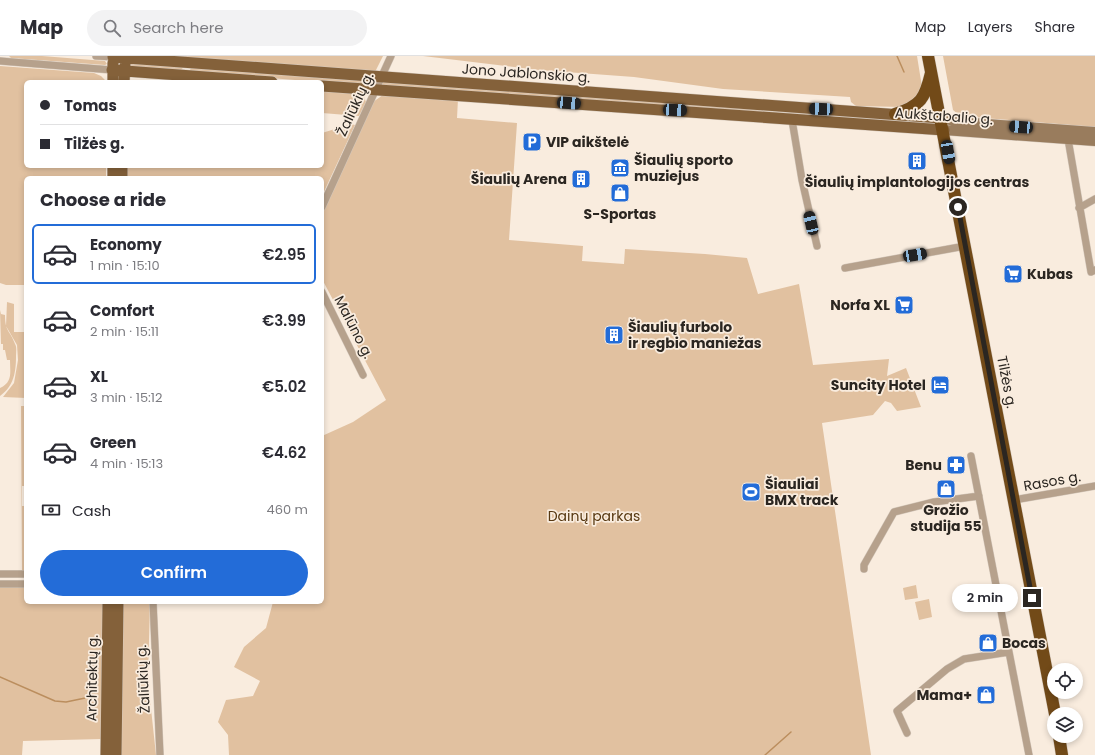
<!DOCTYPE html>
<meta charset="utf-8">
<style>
:root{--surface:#fff;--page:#f2f2f3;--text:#2b2b33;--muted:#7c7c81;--line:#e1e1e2;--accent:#236cd8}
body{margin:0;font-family:Poppins,sans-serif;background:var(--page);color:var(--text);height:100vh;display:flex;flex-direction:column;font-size:15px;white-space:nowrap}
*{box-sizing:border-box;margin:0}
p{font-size:13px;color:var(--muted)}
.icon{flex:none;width:22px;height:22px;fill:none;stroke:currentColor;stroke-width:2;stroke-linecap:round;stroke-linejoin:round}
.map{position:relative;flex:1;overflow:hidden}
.sheet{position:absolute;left:24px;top:120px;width:300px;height:428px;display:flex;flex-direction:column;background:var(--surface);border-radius:6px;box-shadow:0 2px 6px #0003}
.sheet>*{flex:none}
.guide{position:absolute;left:24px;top:24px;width:300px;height:88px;border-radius:6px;box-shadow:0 2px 6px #0003;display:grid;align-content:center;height:88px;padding:0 16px;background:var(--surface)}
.tools{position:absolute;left:1047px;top:607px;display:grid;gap:8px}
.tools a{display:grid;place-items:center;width:36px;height:36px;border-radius:50%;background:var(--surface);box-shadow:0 2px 6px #0003;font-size:20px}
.end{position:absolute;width:18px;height:18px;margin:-9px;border:5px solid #2b2621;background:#fff;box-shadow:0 0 0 2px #fff}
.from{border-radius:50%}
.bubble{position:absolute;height:28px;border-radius:14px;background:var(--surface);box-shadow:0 2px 6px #0003;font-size:13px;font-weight:600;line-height:28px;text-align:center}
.car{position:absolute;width:12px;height:24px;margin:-12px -6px;border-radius:5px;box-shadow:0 0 3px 1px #0007;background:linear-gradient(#222 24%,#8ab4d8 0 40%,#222 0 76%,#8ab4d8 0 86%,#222 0)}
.guide b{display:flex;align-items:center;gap:14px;height:38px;font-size:15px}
.guide b+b{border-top:1px solid var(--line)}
.guide i{width:10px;height:10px;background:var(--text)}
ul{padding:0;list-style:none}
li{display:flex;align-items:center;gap:12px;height:60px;margin:0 8px 6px;padding:0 8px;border:2px solid transparent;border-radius:6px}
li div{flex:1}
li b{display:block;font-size:15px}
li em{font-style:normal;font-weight:600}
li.selected{border-color:var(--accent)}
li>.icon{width:36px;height:36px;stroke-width:1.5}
h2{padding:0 16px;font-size:18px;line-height:48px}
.pay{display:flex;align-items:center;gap:10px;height:44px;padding:0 16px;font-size:15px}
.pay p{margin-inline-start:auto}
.button{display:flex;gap:8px;margin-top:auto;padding:8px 16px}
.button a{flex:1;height:46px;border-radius:24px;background:var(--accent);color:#fff;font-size:16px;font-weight:600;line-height:46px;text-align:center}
header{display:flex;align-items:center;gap:24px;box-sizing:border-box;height:56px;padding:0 20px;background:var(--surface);border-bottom:1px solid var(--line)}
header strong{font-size:19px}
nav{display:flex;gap:22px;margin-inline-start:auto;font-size:14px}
.search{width:280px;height:36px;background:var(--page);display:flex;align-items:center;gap:10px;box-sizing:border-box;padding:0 14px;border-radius:22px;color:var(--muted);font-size:15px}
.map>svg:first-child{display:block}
.green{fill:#e1c1a0}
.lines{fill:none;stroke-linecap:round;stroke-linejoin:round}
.stream{stroke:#bb8e5e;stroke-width:1.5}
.street-casing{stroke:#d4c8bc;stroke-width:8}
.secondary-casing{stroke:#d4c8bc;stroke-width:11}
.primary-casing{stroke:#d4c8bc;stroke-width:12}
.highway-casing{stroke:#d4c8bc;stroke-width:13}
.street{stroke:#b6a18c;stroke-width:7}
.secondary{stroke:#997c5d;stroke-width:10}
.primary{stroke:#84613a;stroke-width:11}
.highway{stroke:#724a18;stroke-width:12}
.route{stroke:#2b2621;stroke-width:5}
.labels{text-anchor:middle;stroke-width:3.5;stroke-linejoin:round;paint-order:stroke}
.street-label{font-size:14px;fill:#2b2621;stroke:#f9ecde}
.poi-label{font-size:14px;font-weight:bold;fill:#2b2621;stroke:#f9ecde;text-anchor:start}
.park-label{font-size:14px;fill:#573811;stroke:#f9ecde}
</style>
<header>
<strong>Map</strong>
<div class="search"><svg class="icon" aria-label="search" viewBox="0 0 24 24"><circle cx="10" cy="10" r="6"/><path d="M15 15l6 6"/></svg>Search here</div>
<nav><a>Map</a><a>Layers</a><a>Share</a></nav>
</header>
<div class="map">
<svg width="1095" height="699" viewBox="0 0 1095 699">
<rect width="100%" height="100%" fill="#f9ecde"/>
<path class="green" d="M9,0H42L105,5L107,8L105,9L11,2Z
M162,0H383L375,16Z
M423,0H917L922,31L919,42L902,51L856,50L851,46L850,41L723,33L634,21L539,14Z
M943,0H1095V71L960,60L953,54Z
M131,7L182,11L183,12L179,15L130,11Z
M0,10L94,17L101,20L106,25L26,26V110H106V122H26V229H6L0,227Z
M191,12L375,25V27L371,30L192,16L190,14Z
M383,26L786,55L761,54L745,57L382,30Z
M322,34L363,38L366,46L359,60L322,57Z
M383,39L458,43L457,62L517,67L509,184L583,190L582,205L624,208L625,193L705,198L747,202L758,238L799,228L813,309L889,303L887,320L906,312L921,351L897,355L891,347L885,345L873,359L822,367L871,699H229L228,679L218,666L226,644L253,640L260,625L234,611L244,591L266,572L273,546H322V380L353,366L386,344L322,223V157L373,46Z
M351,68L355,69L322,140V122H126L128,110H322V77Z
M7,246L14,248V276H26V270V342L3,341L14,327L18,304L17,289L6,270Z
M0,254L1,258L5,259C5,276 10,274 15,288C17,291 16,296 16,300C16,316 14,330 0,340V332C13,326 10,316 10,304H7L5,294H3V288H1Z
M21,350H26V430H22V450H26V515H22Z
M916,529L918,542L905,544L903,532Z
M0,531H26V546H104L102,683L23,685L22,699H0Z
M929,543L932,561L919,564L915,546Z
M123,546H150L148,625L156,699H121Z"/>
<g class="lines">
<path class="stream" d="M897,0L904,16
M0,621L55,645L66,646L90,641
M765,699L791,676"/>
<defs>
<path id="street" d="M96,0L113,1
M0,5L112,14
M792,64L802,124L817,190
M1068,83L1091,216L1095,214
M322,151L391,0
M1079,152L1095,143
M845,212L965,190
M322,236L363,319
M971,400L1029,699
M1014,444L1095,430
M864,513V509L894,456L934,446L979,440
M0,518H26
M0,528H26
M153,546L160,699
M907,677L897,655L947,613L964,603L1009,596"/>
<path id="secondary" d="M941,62L958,66L1095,76
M944,74L1095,85"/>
<path id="primary" d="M113,1L941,62
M113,7V26
M112,14L272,26
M124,26L125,9
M322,30L944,74
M113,122V110
M122,122V110
M106,699L108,546
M116,699L118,546"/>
<path id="highway" d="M928,0L1055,658
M895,58C921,50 925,42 931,17
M1059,680L1062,699"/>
</defs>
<use href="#street" class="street-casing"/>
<use href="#secondary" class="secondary-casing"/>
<use href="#primary" class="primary-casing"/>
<use href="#highway" class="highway-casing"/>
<use href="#street" class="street"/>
<use href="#secondary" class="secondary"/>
<use href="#primary" class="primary"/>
<use href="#highway" class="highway"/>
</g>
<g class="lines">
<path class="route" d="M958,151L1032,542"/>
</g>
<defs>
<symbol id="parking-square" viewBox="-11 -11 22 22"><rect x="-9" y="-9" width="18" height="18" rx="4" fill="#236cd8" stroke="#f9ecde"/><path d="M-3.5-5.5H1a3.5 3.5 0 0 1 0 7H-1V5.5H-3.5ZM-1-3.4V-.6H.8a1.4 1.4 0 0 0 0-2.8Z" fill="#fff"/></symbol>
<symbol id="building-square" viewBox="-11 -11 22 22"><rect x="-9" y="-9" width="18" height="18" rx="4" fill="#236cd8" stroke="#f9ecde"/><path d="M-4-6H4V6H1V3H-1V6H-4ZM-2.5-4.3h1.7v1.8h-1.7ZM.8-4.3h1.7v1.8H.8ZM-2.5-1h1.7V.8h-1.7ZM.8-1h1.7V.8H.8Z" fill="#fff"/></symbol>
<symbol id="museum-square" viewBox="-11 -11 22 22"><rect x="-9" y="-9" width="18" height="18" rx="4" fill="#236cd8" stroke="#f9ecde"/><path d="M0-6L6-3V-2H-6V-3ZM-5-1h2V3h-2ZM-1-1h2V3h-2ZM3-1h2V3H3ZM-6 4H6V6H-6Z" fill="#fff"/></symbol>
<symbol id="shop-square" viewBox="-11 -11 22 22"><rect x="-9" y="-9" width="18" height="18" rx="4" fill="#236cd8" stroke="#f9ecde"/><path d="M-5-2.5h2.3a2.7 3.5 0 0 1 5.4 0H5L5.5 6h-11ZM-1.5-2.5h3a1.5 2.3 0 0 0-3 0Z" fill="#fff"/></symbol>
<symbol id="supermarket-square" viewBox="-11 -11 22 22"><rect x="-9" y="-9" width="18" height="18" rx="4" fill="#236cd8" stroke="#f9ecde"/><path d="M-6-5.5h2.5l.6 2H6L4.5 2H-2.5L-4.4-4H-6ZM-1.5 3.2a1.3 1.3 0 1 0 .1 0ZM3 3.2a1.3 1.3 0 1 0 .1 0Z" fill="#fff"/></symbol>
<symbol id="hotel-square" viewBox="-11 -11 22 22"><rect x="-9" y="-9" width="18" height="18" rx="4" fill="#236cd8" stroke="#f9ecde"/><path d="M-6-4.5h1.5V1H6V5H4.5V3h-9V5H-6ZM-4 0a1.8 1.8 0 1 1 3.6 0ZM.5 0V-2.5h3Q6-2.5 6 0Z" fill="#fff"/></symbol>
<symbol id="pharmacy-square" viewBox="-11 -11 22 22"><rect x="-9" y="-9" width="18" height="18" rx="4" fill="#236cd8" stroke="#f9ecde"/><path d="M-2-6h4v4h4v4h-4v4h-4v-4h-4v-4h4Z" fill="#fff"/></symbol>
<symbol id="stadium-square" viewBox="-11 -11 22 22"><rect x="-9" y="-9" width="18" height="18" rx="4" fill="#236cd8" stroke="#f9ecde"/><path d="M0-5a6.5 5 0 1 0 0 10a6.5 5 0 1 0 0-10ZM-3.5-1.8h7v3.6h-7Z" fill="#fff"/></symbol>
</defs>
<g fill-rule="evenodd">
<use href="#parking-square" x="521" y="75" width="22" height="22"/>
<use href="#building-square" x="906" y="94" width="22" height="22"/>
<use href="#museum-square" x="609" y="101" width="22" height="22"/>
<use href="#building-square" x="570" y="112" width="22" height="22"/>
<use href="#shop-square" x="609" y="126" width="22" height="22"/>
<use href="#supermarket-square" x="1002" y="207" width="22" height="22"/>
<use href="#supermarket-square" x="893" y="238" width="22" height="22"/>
<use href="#building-square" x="603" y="268" width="22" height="22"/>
<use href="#hotel-square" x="929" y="318" width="22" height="22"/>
<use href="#pharmacy-square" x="945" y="398" width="22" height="22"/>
<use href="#shop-square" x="935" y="422" width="22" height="22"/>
<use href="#stadium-square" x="740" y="425" width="22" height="22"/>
<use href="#shop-square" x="977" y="576" width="22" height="22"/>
<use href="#shop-square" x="975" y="628" width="22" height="22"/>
</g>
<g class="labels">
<g class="street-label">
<text transform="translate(526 17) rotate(4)" y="5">Jono Jablonskio g.</text>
<text transform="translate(355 48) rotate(-65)" y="5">Žaliūkių g.</text>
<text transform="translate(944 60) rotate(4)" y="5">Aukštabalio g.</text>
<text transform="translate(354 271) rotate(63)" y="5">Malūno g.</text>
<text transform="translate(1007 326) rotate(79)" y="5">Tilžės g.</text>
<text transform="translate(1052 425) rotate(-10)" y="5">Rasos g.</text>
<text transform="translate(92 622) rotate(-89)" y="5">Architektų g.</text>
<text transform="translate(143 623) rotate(-93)" y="5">Žaliūkių g.</text>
</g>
<g class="poi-label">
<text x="546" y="91">VIP aikštelė</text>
<text x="634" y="109">Šiaulių sporto<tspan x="634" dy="16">muziejus</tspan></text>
<text x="567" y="128" text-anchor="end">Šiaulių Arena</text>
<text x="917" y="131" text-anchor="middle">Šiaulių implantologijos centras</text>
<text x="620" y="163" text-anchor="middle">S-Sportas</text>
<text x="1027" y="223">Kubas</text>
<text x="890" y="254" text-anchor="end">Norfa XL</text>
<text x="628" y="276">Šiaulių furbolo<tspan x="628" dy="16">ir regbio maniežas</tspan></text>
<text x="926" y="334" text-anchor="end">Suncity Hotel</text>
<text x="942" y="414" text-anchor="end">Benu</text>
<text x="765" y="433">Šiauliai<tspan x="765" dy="16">BMX track</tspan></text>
<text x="946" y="459" text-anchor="middle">Grožio<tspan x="946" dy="16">studija 55</tspan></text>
<text x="1002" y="592">Bocas</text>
<text x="972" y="644" text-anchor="end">Mama+</text>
</g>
<g class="park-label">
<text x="594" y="465">Dainų parkas</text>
</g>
</g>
</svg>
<div class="tools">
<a><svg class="icon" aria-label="locate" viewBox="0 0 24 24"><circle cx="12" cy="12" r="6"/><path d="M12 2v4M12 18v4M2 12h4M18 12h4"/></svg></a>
<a><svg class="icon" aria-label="layers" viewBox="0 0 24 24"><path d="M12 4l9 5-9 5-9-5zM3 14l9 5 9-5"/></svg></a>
</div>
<i class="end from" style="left:958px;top:151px"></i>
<i class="end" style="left:1032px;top:542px"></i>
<div class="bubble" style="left:952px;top:528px;width:66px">2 min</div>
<i class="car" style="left:569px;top:47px;rotate:94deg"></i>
<i class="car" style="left:821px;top:53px;rotate:272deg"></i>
<i class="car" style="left:675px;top:54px;rotate:93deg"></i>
<i class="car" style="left:1021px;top:71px;rotate:274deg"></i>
<i class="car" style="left:948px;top:96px;rotate:170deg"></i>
<i class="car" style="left:811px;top:167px;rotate:347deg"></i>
<i class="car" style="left:915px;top:199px;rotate:80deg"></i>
<div class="guide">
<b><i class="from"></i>Tomas</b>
<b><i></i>Tilžės g.</b>
</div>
<section class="sheet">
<h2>Choose a ride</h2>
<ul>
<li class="selected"><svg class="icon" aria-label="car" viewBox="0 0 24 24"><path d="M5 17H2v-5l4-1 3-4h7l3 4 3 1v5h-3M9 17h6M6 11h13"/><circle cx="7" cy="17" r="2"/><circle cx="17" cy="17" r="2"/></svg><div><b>Economy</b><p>1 min · 15:10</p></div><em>€2.95</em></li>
<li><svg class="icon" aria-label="car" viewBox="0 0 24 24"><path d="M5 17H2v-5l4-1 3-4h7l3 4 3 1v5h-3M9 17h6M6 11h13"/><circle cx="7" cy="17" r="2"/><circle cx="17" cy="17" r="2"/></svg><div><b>Comfort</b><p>2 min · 15:11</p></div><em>€3.99</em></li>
<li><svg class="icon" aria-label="car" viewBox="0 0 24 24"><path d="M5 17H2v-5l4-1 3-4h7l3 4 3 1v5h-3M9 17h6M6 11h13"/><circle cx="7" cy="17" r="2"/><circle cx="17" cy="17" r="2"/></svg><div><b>XL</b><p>3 min · 15:12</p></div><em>€5.02</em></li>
<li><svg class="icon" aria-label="car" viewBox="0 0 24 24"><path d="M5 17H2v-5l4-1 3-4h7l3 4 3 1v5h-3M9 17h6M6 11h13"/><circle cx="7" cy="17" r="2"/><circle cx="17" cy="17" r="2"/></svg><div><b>Green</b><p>4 min · 15:13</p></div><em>€4.62</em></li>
</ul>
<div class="pay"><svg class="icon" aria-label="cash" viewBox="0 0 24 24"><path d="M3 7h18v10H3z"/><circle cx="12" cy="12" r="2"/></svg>Cash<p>460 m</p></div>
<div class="button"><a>Confirm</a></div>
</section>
</div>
